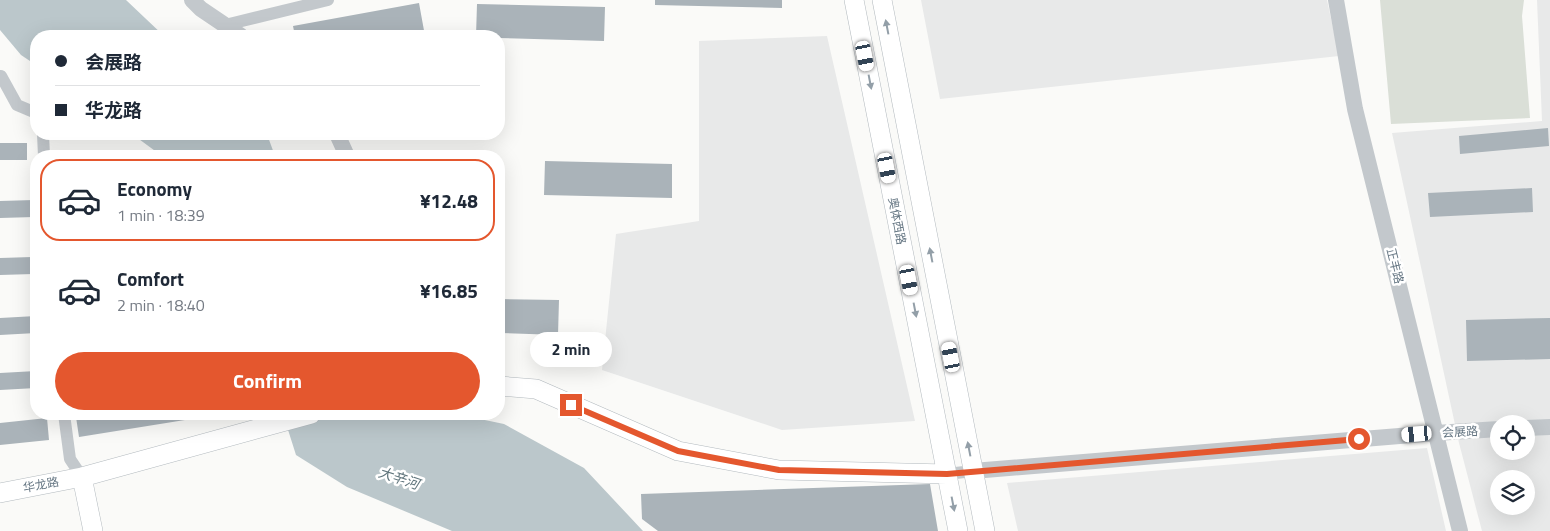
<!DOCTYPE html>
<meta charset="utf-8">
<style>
:root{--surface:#fff;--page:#f6f6f7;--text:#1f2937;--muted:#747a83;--line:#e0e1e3;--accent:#e4572e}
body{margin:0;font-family:"Titillium Web","Noto Sans SC",sans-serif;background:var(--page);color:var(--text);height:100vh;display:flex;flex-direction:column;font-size:19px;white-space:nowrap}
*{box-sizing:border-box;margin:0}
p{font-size:16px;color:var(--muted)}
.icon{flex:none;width:28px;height:28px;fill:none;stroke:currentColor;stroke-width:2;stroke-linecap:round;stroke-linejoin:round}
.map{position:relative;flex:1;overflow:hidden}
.panel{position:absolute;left:30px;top:150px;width:475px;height:270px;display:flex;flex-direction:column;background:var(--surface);border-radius:20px;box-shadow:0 5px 20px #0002}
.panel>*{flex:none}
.hud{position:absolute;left:30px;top:30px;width:475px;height:110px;border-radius:20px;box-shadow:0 5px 20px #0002;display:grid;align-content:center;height:110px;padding:0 25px;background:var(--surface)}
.fabs{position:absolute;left:1490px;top:415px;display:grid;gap:10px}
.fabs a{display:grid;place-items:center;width:45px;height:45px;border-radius:50%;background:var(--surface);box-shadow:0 5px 20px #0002;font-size:25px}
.end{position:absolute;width:22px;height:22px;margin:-11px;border:6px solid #e4572e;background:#fff;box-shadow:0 0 0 2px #fff}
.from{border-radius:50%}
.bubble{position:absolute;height:35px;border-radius:18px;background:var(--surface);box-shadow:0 5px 20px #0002;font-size:16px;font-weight:700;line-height:35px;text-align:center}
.car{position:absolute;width:15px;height:30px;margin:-15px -8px;border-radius:6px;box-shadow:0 0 4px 1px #0007;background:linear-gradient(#fff 24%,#345 0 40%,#fff 0 76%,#345 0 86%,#fff 0)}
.hud b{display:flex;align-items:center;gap:18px;height:48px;font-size:19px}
.hud b+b{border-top:1px solid var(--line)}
.hud i{width:12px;height:12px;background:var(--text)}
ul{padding:9px 0 0;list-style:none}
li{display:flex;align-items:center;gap:15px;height:82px;margin:0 10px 8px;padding:0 15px;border:2px solid transparent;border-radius:20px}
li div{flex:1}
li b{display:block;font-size:19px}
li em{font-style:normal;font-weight:700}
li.active{border-color:var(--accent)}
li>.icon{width:45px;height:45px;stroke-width:1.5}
.cta{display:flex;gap:10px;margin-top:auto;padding:10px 25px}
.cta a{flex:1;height:58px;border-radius:30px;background:var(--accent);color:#fff;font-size:20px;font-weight:700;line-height:58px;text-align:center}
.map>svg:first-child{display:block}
.built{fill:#e8e9e9;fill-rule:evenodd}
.green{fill:#dadfd7}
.water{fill:#bbc7cb}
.building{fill:#aab3b9}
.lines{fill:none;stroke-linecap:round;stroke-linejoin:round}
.secondary-casing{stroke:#b3babf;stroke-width:20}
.minor{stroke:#c3c8cc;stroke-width:12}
.tertiary{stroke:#c3c8cc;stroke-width:16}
.secondary{stroke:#fff;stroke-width:19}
.oneway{fill:#939fa8}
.route{stroke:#e4572e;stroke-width:6}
.labels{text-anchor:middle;stroke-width:5;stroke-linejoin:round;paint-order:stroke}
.street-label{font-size:12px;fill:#657683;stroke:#fff}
.water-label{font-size:14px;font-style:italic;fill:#60757c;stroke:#fff}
</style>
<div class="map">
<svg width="1550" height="531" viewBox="0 0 1550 531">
<rect width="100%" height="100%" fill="#fafaf8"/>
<path class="built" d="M921,0H1327L1339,56L940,99Z
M1537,0H1550V531H1482L1459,443L1392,133L1542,121ZM1499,424H1526V451H1499ZM1499,479H1526V506H1499Z
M827,36L915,421L782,430L602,370L616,234L699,221V41Z
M1427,448L1446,531H1018L1007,483Z"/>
<path class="green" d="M1380,0H1524L1522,16L1530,118L1391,124Z"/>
<path class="water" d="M0,0H126L164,36H36V65L21,55L0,30Z
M132,134H265L268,137L275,156H162Z
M283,414H456L504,424L584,468L643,531H452L347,487L296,455Z"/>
<path class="building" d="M655,0H782V8L655,5Z
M419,3L425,36H295L293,26Z
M477,4L605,7L604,41L499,38V36H476Z
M1548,128L1549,146L1460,154L1459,136Z
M0,143H27V160H0Z
M545,161L672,164V198L544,195Z
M1532,188L1533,212L1430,217L1428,193Z
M34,200V217L0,218V201Z
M32,257L33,274L0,275V258Z
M499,299L559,300L558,335L499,333Z
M36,316V333L0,335V318Z
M1550,318V359L1467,361L1466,320Z
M36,371V388L0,390V373Z
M99,414H216V415L79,437L76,417Z
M47,418L49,440L0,445V423Z
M930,484L938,531H658L642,519L641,494Z"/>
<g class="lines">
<defs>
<path id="secondary" d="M854,0L958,531
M882,0L985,531
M499,386L536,389L678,451L779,470L947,474
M82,477L93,531
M0,493L82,477L311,414"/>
</defs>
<use href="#secondary" class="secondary-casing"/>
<path class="minor" d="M225,25L328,0
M1,76L17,105L36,113
M43,134L44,156
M64,414L70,459L82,477
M947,474L973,471"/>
<path class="tertiary" d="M192,0L201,9L241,36
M1336,0L1355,109L1460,531
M337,134L347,156
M1526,428L1550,427
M973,471L1436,433L1499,429"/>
<use href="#secondary" class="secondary"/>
</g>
<defs><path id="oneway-solid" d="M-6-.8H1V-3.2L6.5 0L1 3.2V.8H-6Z" transform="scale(1.25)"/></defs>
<g class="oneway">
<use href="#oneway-solid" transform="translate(887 27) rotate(-101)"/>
<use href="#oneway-solid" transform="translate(870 82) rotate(79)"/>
<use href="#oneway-solid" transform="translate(931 255) rotate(-101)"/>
<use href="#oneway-solid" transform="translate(915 310) rotate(79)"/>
<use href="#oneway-solid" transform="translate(969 449) rotate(-101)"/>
<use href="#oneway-solid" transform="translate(953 504) rotate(79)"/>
</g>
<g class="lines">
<path class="route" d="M571,405L678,451L779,470L947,474L1359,439"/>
</g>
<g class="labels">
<g class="street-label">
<text transform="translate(897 221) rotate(79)" y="4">奥体西路</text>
<text transform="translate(1395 266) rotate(76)" y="4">正丰路</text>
<text transform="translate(1460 432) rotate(-3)" y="4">会展路</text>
<text transform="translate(41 485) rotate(-11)" y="4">华龙路</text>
</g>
<g class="water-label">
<text transform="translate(399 478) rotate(18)" y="5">大辛河</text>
</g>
</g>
</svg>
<div class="fabs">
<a><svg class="icon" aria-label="locate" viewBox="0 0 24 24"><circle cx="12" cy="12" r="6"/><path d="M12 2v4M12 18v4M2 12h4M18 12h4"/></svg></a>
<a><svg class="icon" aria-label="layers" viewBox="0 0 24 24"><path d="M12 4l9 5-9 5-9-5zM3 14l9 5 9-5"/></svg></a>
</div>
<i class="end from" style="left:1359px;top:439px"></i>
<i class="end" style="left:571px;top:405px"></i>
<div class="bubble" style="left:530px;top:332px;width:82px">2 min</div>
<i class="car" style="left:865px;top:56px;rotate:169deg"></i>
<i class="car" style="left:887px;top:168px;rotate:169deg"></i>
<i class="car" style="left:909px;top:280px;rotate:169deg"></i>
<i class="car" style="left:951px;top:357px;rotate:349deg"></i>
<i class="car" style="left:1417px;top:434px;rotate:265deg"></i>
<div class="hud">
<b><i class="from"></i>会展路</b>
<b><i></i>华龙路</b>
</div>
<section class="panel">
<ul>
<li class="active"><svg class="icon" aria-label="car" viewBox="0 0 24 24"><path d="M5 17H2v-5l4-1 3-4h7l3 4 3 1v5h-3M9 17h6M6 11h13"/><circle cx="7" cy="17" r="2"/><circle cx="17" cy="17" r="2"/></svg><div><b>Economy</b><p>1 min · 18:39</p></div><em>¥12.48</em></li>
<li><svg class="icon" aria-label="car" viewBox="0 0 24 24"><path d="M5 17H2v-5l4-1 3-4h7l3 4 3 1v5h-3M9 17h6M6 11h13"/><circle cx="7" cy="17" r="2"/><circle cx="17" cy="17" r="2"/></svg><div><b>Comfort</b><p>2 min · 18:40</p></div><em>¥16.85</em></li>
</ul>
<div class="cta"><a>Confirm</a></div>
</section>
</div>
